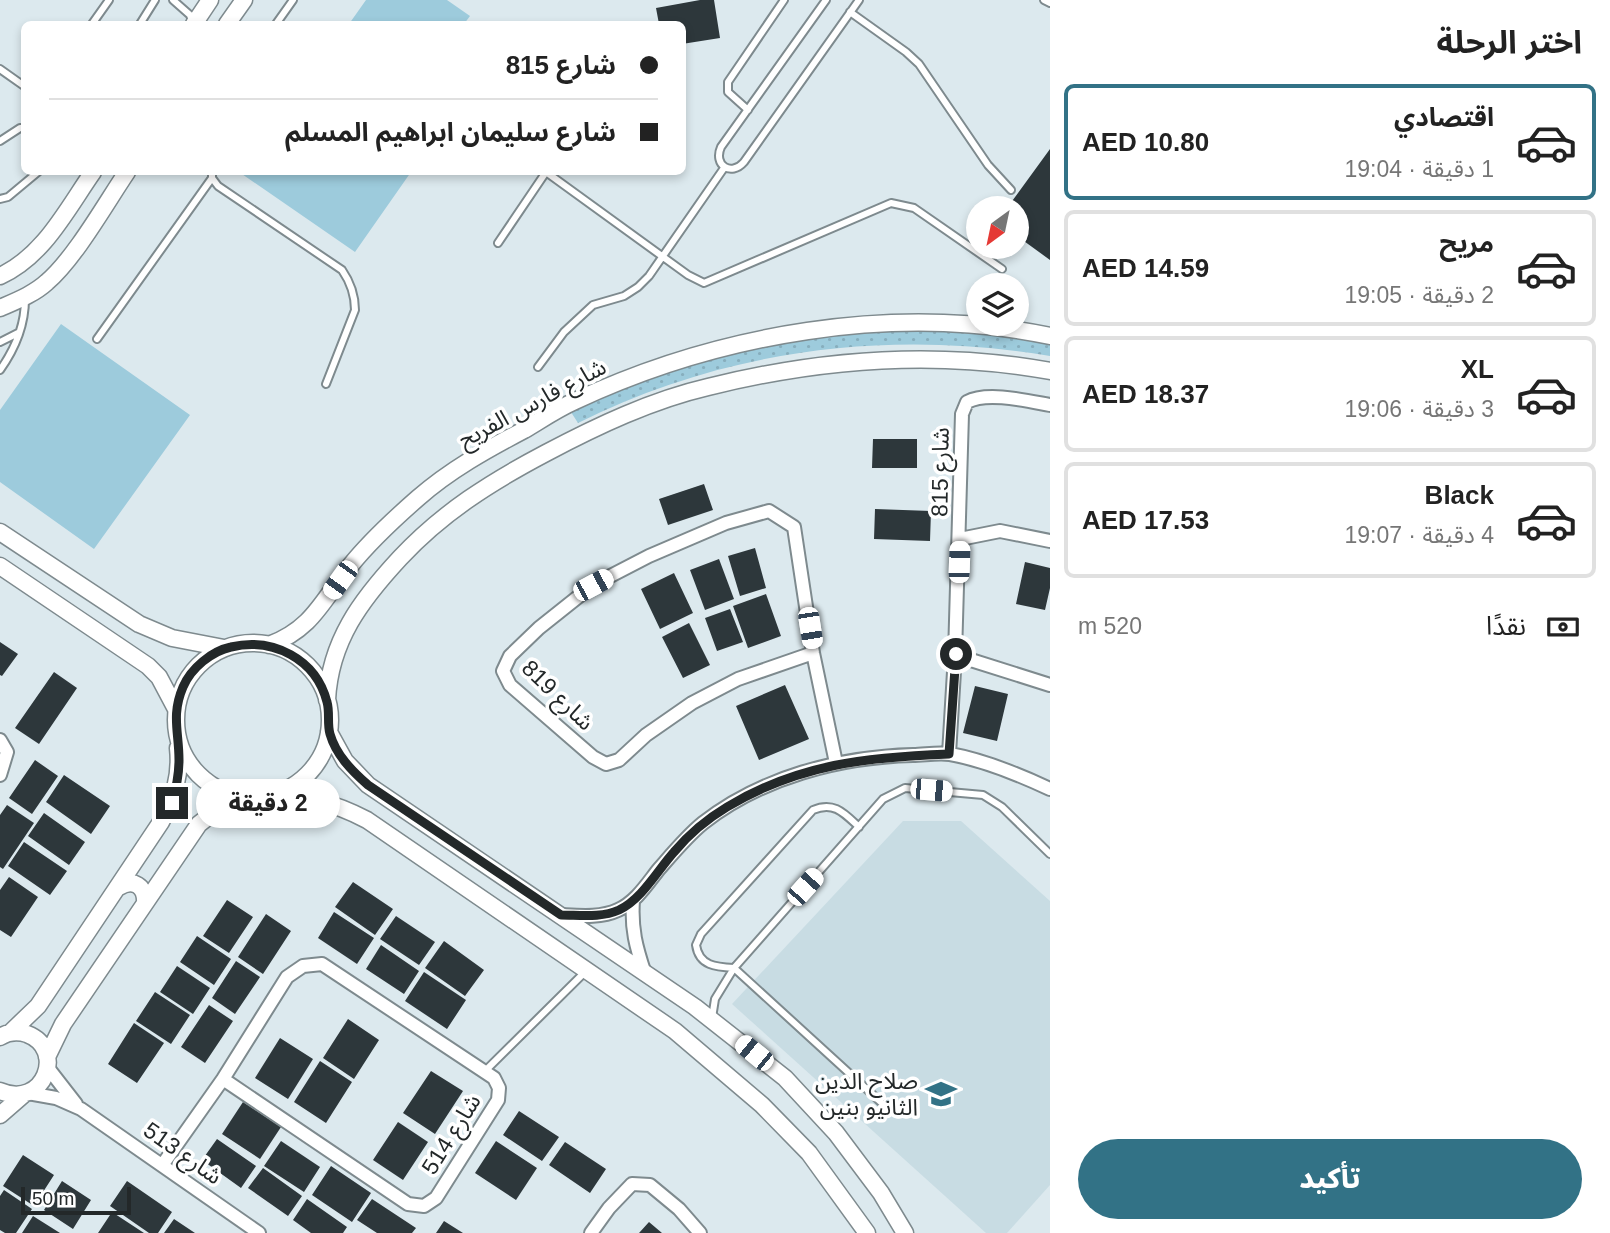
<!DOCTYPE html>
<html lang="ar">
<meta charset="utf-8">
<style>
:root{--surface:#fff;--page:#f2f2f2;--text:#222;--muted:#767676;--line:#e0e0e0;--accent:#327286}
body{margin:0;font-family:Arial,"Noto Sans Arabic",sans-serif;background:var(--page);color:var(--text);direction:rtl;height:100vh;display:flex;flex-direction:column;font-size:26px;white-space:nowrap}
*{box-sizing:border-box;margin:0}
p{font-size:23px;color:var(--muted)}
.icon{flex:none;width:38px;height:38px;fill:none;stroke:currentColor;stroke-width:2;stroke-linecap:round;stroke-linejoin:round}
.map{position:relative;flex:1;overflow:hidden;direction:ltr}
.sheet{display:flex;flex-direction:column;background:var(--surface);width:560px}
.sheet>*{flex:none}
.guide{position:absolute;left:21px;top:21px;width:665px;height:154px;border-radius:10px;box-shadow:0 4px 10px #0003;direction:rtl;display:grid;align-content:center;height:154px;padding:0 28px;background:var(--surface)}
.needle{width:46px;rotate:213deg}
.fabs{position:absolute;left:966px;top:196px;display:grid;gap:14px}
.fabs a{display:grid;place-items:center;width:63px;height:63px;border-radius:50%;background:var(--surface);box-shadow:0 4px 10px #0003;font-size:35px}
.scale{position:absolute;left:21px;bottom:18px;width:110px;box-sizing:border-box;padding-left:7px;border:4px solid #232829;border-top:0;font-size:19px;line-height:24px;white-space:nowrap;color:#232829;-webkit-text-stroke:5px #fff;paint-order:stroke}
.end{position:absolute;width:32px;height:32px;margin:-16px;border:9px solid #232829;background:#fff;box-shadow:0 0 0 4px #fff}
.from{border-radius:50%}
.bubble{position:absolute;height:49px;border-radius:24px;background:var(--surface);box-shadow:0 4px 10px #0003;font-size:23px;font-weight:800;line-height:49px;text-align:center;direction:rtl}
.car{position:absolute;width:21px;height:42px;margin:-21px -10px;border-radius:9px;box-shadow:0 0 5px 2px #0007;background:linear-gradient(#fff 24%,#345 0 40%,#fff 0 76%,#345 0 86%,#fff 0)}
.guide b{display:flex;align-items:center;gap:24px;height:66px;font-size:26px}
.guide b+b{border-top:2px solid var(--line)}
.guide i{width:18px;height:18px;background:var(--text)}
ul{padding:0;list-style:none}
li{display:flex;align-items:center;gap:21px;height:116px;margin:0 14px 10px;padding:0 14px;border:4px solid var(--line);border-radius:10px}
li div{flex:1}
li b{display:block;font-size:26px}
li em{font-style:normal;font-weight:800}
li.selected{border-color:var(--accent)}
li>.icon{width:63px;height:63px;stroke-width:1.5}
h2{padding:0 28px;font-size:32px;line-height:84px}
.pay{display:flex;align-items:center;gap:18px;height:77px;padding:0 28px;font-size:26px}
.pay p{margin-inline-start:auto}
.primary-button{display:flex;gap:14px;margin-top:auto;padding:14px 28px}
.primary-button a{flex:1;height:80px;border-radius:42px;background:var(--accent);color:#fff;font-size:28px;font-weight:800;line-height:80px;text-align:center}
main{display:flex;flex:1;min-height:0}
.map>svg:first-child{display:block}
.built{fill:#c8dce3}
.green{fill:url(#green-dots)}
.pitch{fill:#9dcbdc}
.building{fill:#2d373b}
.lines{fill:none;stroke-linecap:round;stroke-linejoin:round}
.service-casing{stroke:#7e8a8e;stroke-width:10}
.minor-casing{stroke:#7e8a8e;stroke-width:16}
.tertiary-casing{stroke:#7e8a8e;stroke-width:19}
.service{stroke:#fff;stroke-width:6}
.minor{stroke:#fff;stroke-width:12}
.tertiary{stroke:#fff;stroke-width:16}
.route{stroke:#232829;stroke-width:9}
.labels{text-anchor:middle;stroke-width:7;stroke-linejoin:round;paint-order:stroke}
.street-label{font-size:23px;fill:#232829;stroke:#fff}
.poi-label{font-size:23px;fill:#232829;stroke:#fff;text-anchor:end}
</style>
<main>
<section class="sheet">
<h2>اختر الرحلة</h2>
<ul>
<li class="selected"><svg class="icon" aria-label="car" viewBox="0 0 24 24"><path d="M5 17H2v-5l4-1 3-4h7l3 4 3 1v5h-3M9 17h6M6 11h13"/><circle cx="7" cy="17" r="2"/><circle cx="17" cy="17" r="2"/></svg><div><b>اقتصادي</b><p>1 دقيقة · 19:04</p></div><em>AED 10.80</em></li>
<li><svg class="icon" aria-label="car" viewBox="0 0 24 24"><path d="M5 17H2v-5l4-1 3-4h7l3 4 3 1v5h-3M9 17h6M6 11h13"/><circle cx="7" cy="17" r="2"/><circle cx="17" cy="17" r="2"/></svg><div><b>مريح</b><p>2 دقيقة · 19:05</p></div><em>AED 14.59</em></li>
<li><svg class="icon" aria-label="car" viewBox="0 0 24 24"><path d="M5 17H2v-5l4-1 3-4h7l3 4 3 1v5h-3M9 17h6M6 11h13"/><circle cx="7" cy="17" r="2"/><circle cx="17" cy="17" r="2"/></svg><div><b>XL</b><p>3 دقيقة · 19:06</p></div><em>AED 18.37</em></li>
<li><svg class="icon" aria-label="car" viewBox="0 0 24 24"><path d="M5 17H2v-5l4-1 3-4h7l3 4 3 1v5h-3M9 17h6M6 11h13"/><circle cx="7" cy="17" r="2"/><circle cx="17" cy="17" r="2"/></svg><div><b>Black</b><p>4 دقيقة · 19:07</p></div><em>AED 17.53</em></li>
</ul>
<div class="pay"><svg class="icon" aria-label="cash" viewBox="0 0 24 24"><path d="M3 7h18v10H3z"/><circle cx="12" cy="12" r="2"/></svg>نقدًا<p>520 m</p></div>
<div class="primary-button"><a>تأكيد</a></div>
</section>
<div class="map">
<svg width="1050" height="1233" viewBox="0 0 1050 1233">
<defs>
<pattern id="green-dots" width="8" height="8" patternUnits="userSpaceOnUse" patternTransform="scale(1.75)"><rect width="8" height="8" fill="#9dcbdc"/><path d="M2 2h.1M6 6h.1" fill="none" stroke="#87aebd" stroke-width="1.8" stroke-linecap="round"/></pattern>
</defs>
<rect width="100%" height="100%" fill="#dce9ee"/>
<path class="built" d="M903,821H961L1050,901V1185L1007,1233H986L732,1004Z"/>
<path class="green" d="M904,327L1050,340V356C889,329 725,349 578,423L569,409L593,398L740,347Z"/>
<path class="pitch" d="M366,0H447L470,16L464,24H349Z
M239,172H411L355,252Z
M61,324L190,415L94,549L0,482V410Z"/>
<path class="building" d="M700,0H714L720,38L682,44V24H659L656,8Z
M1050,149V260L1017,236V208H1007Z
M873,439H917V468H872Z
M704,484L713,510L668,525L659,499Z
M875,509L931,511L930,541L874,539Z
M755,548L766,588L740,596L728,556Z
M719,559L734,599L705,610L690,570Z
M1025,562L1050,568V588L1045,610L1016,604Z
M674,573L693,613L660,629L641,589Z
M766,594L781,636L748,648L733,606Z
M730,609L743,642L717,651L705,618Z
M689,623L710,665L683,678L662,637Z
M0,642L18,654L2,676L0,675Z
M54,672L77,688L39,744L15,728Z
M785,685L809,739L759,760L736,706Z
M975,686L1008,694L997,741L963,733Z
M35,760L58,776L32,814L9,798Z
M64,775L110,806L91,834L46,802Z
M7,805L34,823L3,869L0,867V815Z
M44,813L85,842L69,865L28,836Z
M24,842L67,871L50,895L8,866Z
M9,877L38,897L11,937L0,930V890Z
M353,882L393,909L375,935L335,907Z
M227,900L253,917L229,953L203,936Z
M334,912L374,938L357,964L318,938Z
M266,914L291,931L263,974L238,957Z
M396,916L435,942L419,965L380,939Z
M197,936L231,959L214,985L180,962Z
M444,941L484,970L465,996L425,968Z
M381,945L419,971L404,994L366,969Z
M236,961L260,977L235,1014L212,998Z
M177,966L210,988L193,1014L160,992Z
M424,972L466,1000L447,1029L405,1001Z
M155,992L190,1015L171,1044L136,1021Z
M209,1005L233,1021L205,1063L181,1047Z
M348,1019L379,1040L354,1079L323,1058Z
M134,1023L164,1043L137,1083L108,1064Z
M280,1038L313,1059L288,1099L255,1078Z
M320,1061L352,1082L326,1123L294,1102Z
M431,1071L463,1091L435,1134L403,1113Z
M243,1102L281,1127L260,1159L222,1134Z
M519,1111L559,1137L542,1161L503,1135Z
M398,1122L428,1142L403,1180L373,1160Z
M217,1139L256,1166L241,1188L202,1160Z
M281,1141L320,1167L304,1192L264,1166Z
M496,1141L537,1168L516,1200L475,1173Z
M565,1142L606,1169L590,1193L549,1165Z
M23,1155L54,1175L34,1206L3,1186Z
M331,1166L371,1193L352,1222L312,1195Z
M263,1168L302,1196L288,1216L248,1188Z
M62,1181L91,1200L73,1229L44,1210Z
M127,1181L172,1212L158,1233H149L110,1206Z
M4,1190L32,1209L16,1233H5L0,1230V1196Z
M307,1199L347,1227L343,1233H311L293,1220Z
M372,1199L416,1228L412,1233H377L357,1220Z
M112,1212L144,1233H98Z
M33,1216L60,1233H22Z
M174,1219L195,1233H164Z
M444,1221L463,1233H436Z
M649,1222L662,1233H639Z"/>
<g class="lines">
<defs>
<path id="service" d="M173,0L190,15L192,21
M826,0L721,147C713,165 731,177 744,162L859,0
M1044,0L1050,3
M850,12L906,52L919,64L988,165L1011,190
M92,24L109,0
M140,24L155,0
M276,24L293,0
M0,69L24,86
M748,110L728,92V82L784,0
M0,141L20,128H24
M212,172V178L218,186L342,270C351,283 355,295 355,310L326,384
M546,172L688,275L704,283L891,203L914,208L1002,269
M0,199L8,197L38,172
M498,243L546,172
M97,339L212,178
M0,342L18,333
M538,367L564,332L593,305L624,296L638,287L649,276L724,168
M0,370C15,349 25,324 25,299
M859,827C844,813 834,801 813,810L701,934L696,945C699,966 716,967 734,968L884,1105
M712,1018L715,999L734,968L883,799L905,788L983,795L1002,807L1050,854
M484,1072L585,972"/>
<path id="minor" d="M960,539L1000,531L1050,541
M813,653L738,679L692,703L646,735L619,760L606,764L593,757L510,685L503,671L510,656L539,628L593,585L649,556L726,523L769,511L794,527L813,653L836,763
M955,655L1050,685
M0,740L7,752L0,775
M949,754L955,655L962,414L967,402C987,391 1028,401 1050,405
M633,900C631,929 636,947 645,974
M561,915C580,916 601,918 618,910C636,902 647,884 659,869C673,853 687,836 703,823C762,777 839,757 913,755C924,755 938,752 950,754C983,760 1020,775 1050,789
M48,1068L76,1104
M28,1093L56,1098L81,1109L259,1233
M163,1164L223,1079L287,977L303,966L322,964L494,1078L499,1088L498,1100L436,1198L424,1206L408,1204L223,1079
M591,1233L609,1208L632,1184L650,1185L679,1209L700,1233"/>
<path id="tertiary" d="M194,24L210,0
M227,24L244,0
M0,276C44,256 67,209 93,172
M0,308C16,301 34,294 47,282C75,258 106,203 127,172
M0,532L139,624L172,638L224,648
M0,566L148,666L159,677L176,709
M176 720a77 77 0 1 1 154 0a77 77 0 1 1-154 0Z
M269,645C313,629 323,599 350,566C370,541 394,519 418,498C450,470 486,450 524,430C541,420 557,409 575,401C718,334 894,303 1050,336
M327,700C330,641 361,600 400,558C443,512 491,482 546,453C597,426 652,400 708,387C820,359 936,350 1050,371
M329,732L345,761L368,785L695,1007L785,1078L836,1133L881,1193L905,1233
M265,797C303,795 333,802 367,820L675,1031L762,1105L809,1153L867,1233
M119,887C133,878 146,886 145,903
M11,1032L38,1006L161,822C174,798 181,775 178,748
M0,1037C8,1032 17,1031 27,1034C67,1049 44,1110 0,1091
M47,1057L63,1024L199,824C214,812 227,803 247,799
M0,1115L23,1095"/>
</defs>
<use href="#service" class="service-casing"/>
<use href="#minor" class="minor-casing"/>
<use href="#tertiary" class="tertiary-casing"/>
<use href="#service" class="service"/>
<use href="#minor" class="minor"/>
<use href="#tertiary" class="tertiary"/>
</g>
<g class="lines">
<path class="route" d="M172,803C176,789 179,775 179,760C179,732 171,715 183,687C191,668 212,651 231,647C273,637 316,659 327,702C330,712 327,724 330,734C336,755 352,771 368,785L561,915C580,915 601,918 619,910C642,899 657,871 674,852C689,834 707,819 727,807C798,764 868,757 949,754L956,654"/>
</g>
<defs>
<symbol id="school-bare" viewBox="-9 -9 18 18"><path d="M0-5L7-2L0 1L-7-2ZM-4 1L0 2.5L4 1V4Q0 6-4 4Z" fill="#327286" stroke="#fff" stroke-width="2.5" paint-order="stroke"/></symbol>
</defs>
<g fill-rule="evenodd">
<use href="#school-bare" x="919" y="1072" width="44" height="44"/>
</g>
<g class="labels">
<g class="street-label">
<text transform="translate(532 403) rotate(-28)" y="8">شارع فارس الفريح</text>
<text transform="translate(940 472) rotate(-89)" y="8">شارع 815</text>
<text transform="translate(558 695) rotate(44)" y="8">شارع 819</text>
<text transform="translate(451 1134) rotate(-58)" y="8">شارع 514</text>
<text transform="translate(183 1153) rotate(35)" y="8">شارع 513</text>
</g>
<g class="poi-label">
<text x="918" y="1089">صلاح الدين<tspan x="918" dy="26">الثانيو بنين</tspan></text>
</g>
</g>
</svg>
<div class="fabs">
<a><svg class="needle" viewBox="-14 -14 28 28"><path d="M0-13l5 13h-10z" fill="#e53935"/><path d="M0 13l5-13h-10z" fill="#767676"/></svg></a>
<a><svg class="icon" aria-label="layers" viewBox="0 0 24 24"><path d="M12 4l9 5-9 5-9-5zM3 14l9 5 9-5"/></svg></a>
</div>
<div class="scale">50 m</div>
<i class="end from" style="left:956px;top:654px"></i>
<i class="end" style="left:172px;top:803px"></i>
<div class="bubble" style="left:196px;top:779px;width:144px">2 دقيقة</div>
<i class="car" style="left:959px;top:562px;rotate:2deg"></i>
<i class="car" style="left:340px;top:580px;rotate:216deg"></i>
<i class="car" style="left:593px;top:585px;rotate:62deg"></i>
<i class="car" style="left:810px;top:628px;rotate:171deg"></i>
<i class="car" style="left:931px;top:790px;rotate:95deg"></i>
<i class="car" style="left:805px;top:887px;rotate:42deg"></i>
<i class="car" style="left:754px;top:1053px;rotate:309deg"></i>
<div class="guide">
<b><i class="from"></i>شارع 815</b>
<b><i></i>شارع سليمان ابراهيم المسلم</b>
</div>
</div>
</main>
